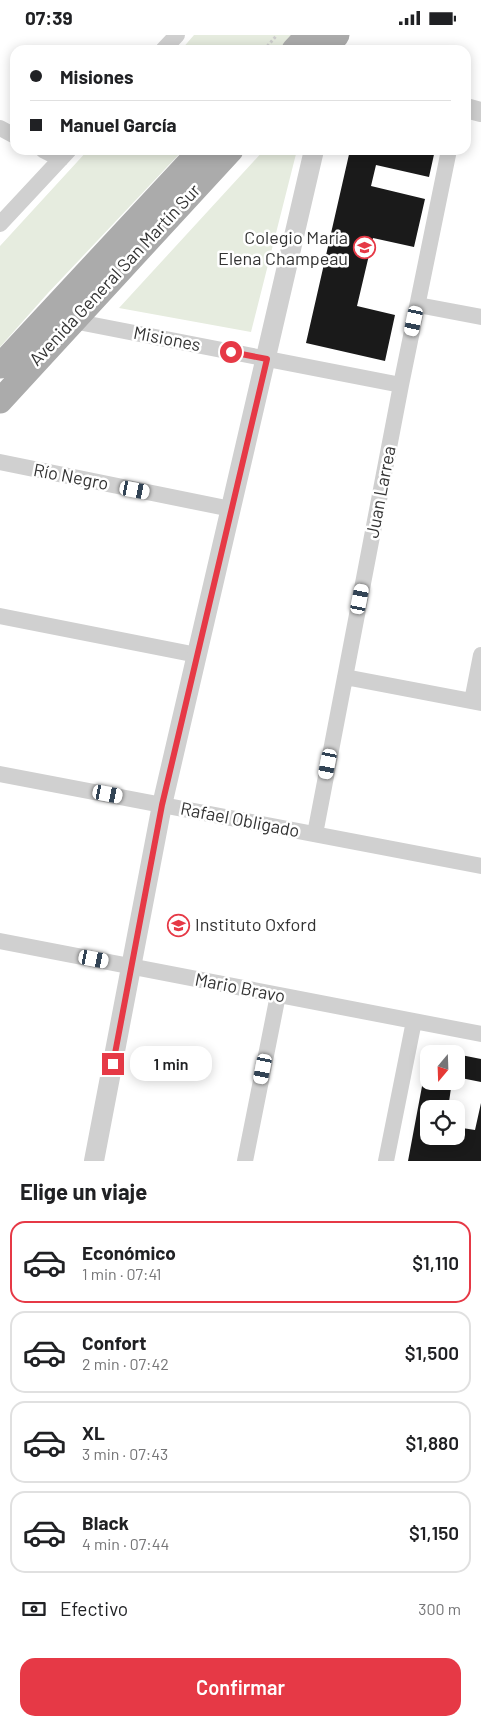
<!DOCTYPE html>
<html lang="es">
<meta charset="utf-8">
<style>
:root{--surface:#fff;--page:#f6f6f6;--text:#202124;--muted:#757577;--line:#e0e0e0;--accent:#e63946}
body{margin:0;font-family:Barlow,sans-serif;background:var(--page);color:var(--text);height:100vh;display:flex;flex-direction:column;font-size:19px;white-space:nowrap}
*{box-sizing:border-box;margin:0}
p{font-size:16px;color:var(--muted)}
.icon{flex:none;width:28px;height:28px;fill:none;stroke:currentColor;stroke-width:2;stroke-linecap:round;stroke-linejoin:round}
.map{position:relative;height:1126px;overflow:hidden}
.panel{display:flex;flex-direction:column;background:var(--surface);flex:1}
.panel>*{flex:none}
.hud{position:absolute;left:10px;top:10px;width:461px;height:110px;border-radius:15px;box-shadow:0 2px 12px #0003;display:grid;align-content:center;height:110px;padding:0 20px;background:var(--surface)}
.needle{width:32px;rotate:199deg}
.buttons{position:absolute;left:420px;top:1010px;display:grid;gap:10px}
.buttons a{display:grid;place-items:center;width:45px;height:45px;border-radius:10px;background:var(--surface);box-shadow:0 2px 12px #0003;font-size:25px}
.end{position:absolute;width:22px;height:22px;margin:-11px;border:6px solid #e63946;background:#fff;box-shadow:0 0 0 2px #fff}
.from{border-radius:50%}
.bubble{position:absolute;height:35px;border-radius:15px;background:var(--surface);box-shadow:0 2px 12px #0003;font-size:16px;font-weight:600;line-height:35px;text-align:center}
.car{position:absolute;width:15px;height:30px;margin:-15px -8px;border-radius:6px;box-shadow:0 0 4px 1px #0007;background:linear-gradient(#fff 24%,#345 0 40%,#fff 0 76%,#345 0 86%,#fff 0)}
.hud b{display:flex;align-items:center;gap:18px;height:48px;font-size:19px}
.hud b+b{border-top:1px solid var(--line)}
.hud i{width:12px;height:12px;background:var(--text)}
ul{padding:0;list-style:none}
li{display:flex;align-items:center;gap:15px;height:82px;margin:0 10px 8px;padding:0 10px;border:2px solid var(--line);border-radius:15px}
li div{flex:1}
li b{display:block;font-size:19px}
li em{font-style:normal;font-weight:600}
li.on{border-color:var(--accent)}
li>.icon{width:45px;height:45px;stroke-width:1.5}
h2{padding:0 20px;font-size:22px;line-height:60px}
.pay{display:flex;align-items:center;gap:12px;height:55px;padding:0 20px;font-size:19px}
.pay p{margin-inline-start:auto}
.action{display:flex;gap:10px;margin-top:auto;padding:10px 20px}
.action a{flex:1;height:58px;border-radius:15px;background:var(--accent);color:#fff;font-size:20px;font-weight:600;line-height:58px;text-align:center}
.status{display:flex;justify-content:space-between;align-items:center;height:35px;padding:0 25px;background:var(--surface);direction:ltr}
.status svg{height:14px;fill:currentColor}
.map>svg:first-child{display:block}
.green{fill:#e6ecdf}
.building{fill:#1a1a1a}
.lines{fill:none;stroke-linecap:round;stroke-linejoin:round}
.path{stroke:#cdcdcd;stroke-width:3;stroke-dasharray:2.5 2.5;stroke-linecap:butt}
.minor{stroke:#d0d0d0;stroke-width:16}
.tertiary{stroke:#d0d0d0;stroke-width:20}
.primary{stroke:#ababab;stroke-width:25}
.route{stroke:#e63946;stroke-width:6}
.labels{text-anchor:middle;stroke-width:5;stroke-linejoin:round;paint-order:stroke}
.poi-label{font-size:18px;fill:#333;stroke:#fff;text-anchor:end}
.street-label{font-size:18px;fill:#333;stroke:#fff}
</style>
<div class="status"><b>07:39</b><svg viewBox="0 0 49 12"><path d="M0 12V9h3v3zM5 12V6h3v6zM10 12V3h3v9zM15 12V0h3v12zM26 1h20v11H26zM47 4h2v5h-2z"/></svg></div>
<div class="map">
<svg width="481" height="1126" viewBox="0 0 481 1126">
<rect width="100%" height="100%" fill="#fff"/>
<path class="green" d="M194,0H292L278,15H181Z
M88,115H183L48,258L0,312V211Z
M264,115H297L251,297L119,273Z"/>
<path class="building" d="M350,115H435L429,142L376,130L371,151L425,164L414,212L373,203L357,271L395,280L385,326L306,308Z
M429,1014L448,1018L429,1019V1046H452L448,1074H429V1101H456V1092L475,1095L481,1068V1126H408Z
M456,1019L481,1024V1047L456,1042Z"/>
<g class="lines">
<path class="path" d="M264,15L277,0"/>
<path class="minor" d="M163,15L177,0
M0,93L15,101
M43,115L61,124
M0,189L69,115
M418,270L481,282
M68,282L73,286L401,350
M0,427L231,474
M0,581L197,620
M345,642L481,668
M472,666L481,620
M0,739L481,831
M315,799L401,350L449,115
M0,906L481,999
M245,1126L278,960
M386,1126L414,986"/>
<path class="tertiary" d="M466,73L481,77
M94,1126L162,770L314,115"/>
<path class="primary" d="M294,15L308,0
M324,15L337,0
M0,331L201,115
M0,366L231,115"/>
</g>
<g class="lines">
<path class="route" d="M113,1029L162,770L267,324L231,317"/>
</g>
<defs>
<symbol id="school-ring" viewBox="-11 -11 22 22"><circle r="9.5" fill="#fff" stroke="#e63946" stroke-width="1.5"/><path d="M0-5L7-2L0 1L-7-2ZM-4 1L0 2.5L4 1V4Q0 6-4 4Z" fill="#e63946"/></symbol>
</defs>
<g fill-rule="evenodd">
<use href="#school-ring" x="352" y="200" width="25" height="25"/>
<use href="#school-ring" x="166" y="878" width="25" height="25"/>
</g>
<g class="labels">
<g class="poi-label">
<text x="348" y="209">Colegio María<tspan x="348" dy="21">Elena Champeau</tspan></text>
<text x="195" y="896" text-anchor="start">Instituto Oxford</text>
</g>
<g class="street-label">
<text transform="translate(115 240) rotate(-47)" y="6">Avenida General San Martín Sur</text>
<text transform="translate(167 304) rotate(11)" y="6">Misiones</text>
<text transform="translate(71 442) rotate(11)" y="6">Río Negro</text>
<text transform="translate(381 457) rotate(-79)" y="6">Juan Larrea</text>
<text transform="translate(240 785) rotate(11)" y="6">Rafael Obligado</text>
<text transform="translate(240 953) rotate(11)" y="6">Mario Bravo</text>
</g>
</g>
</svg>
<div class="buttons">
<a><svg class="needle" viewBox="-14 -14 28 28"><path d="M0-13l5 13h-10z" fill="#e53935"/><path d="M0 13l5-13h-10z" fill="#757577"/></svg></a>
<a><svg class="icon" aria-label="locate" viewBox="0 0 24 24"><circle cx="12" cy="12" r="6"/><path d="M12 2v4M12 18v4M2 12h4M18 12h4"/></svg></a>
</div>
<i class="end from" style="left:231px;top:317px"></i>
<i class="end" style="left:113px;top:1029px"></i>
<div class="bubble" style="left:130px;top:1011px;width:82px">1 min</div>
<i class="car" style="left:414px;top:286px;rotate:192deg"></i>
<i class="car" style="left:135px;top:455px;rotate:101deg"></i>
<i class="car" style="left:360px;top:564px;rotate:11deg"></i>
<i class="car" style="left:328px;top:729px;rotate:191deg"></i>
<i class="car" style="left:108px;top:759px;rotate:101deg"></i>
<i class="car" style="left:94px;top:924px;rotate:101deg"></i>
<i class="car" style="left:263px;top:1034px;rotate:191deg"></i>
<div class="hud">
<b><i class="from"></i>Misiones</b>
<b><i></i>Manuel García</b>
</div>
</div>
<section class="panel">
<h2>Elige un viaje</h2>
<ul>
<li class="on"><svg class="icon" aria-label="car" viewBox="0 0 24 24"><path d="M5 17H2v-5l4-1 3-4h7l3 4 3 1v5h-3M9 17h6M6 11h13"/><circle cx="7" cy="17" r="2"/><circle cx="17" cy="17" r="2"/></svg><div><b>Económico</b><p>1 min · 07:41</p></div><em>$1,110</em></li>
<li><svg class="icon" aria-label="car" viewBox="0 0 24 24"><path d="M5 17H2v-5l4-1 3-4h7l3 4 3 1v5h-3M9 17h6M6 11h13"/><circle cx="7" cy="17" r="2"/><circle cx="17" cy="17" r="2"/></svg><div><b>Confort</b><p>2 min · 07:42</p></div><em>$1,500</em></li>
<li><svg class="icon" aria-label="car" viewBox="0 0 24 24"><path d="M5 17H2v-5l4-1 3-4h7l3 4 3 1v5h-3M9 17h6M6 11h13"/><circle cx="7" cy="17" r="2"/><circle cx="17" cy="17" r="2"/></svg><div><b>XL</b><p>3 min · 07:43</p></div><em>$1,880</em></li>
<li><svg class="icon" aria-label="car" viewBox="0 0 24 24"><path d="M5 17H2v-5l4-1 3-4h7l3 4 3 1v5h-3M9 17h6M6 11h13"/><circle cx="7" cy="17" r="2"/><circle cx="17" cy="17" r="2"/></svg><div><b>Black</b><p>4 min · 07:44</p></div><em>$1,150</em></li>
</ul>
<div class="pay"><svg class="icon" aria-label="cash" viewBox="0 0 24 24"><path d="M3 7h18v10H3z"/><circle cx="12" cy="12" r="2"/></svg>Efectivo<p>300 m</p></div>
<div class="action"><a>Confirmar</a></div>
</section>
